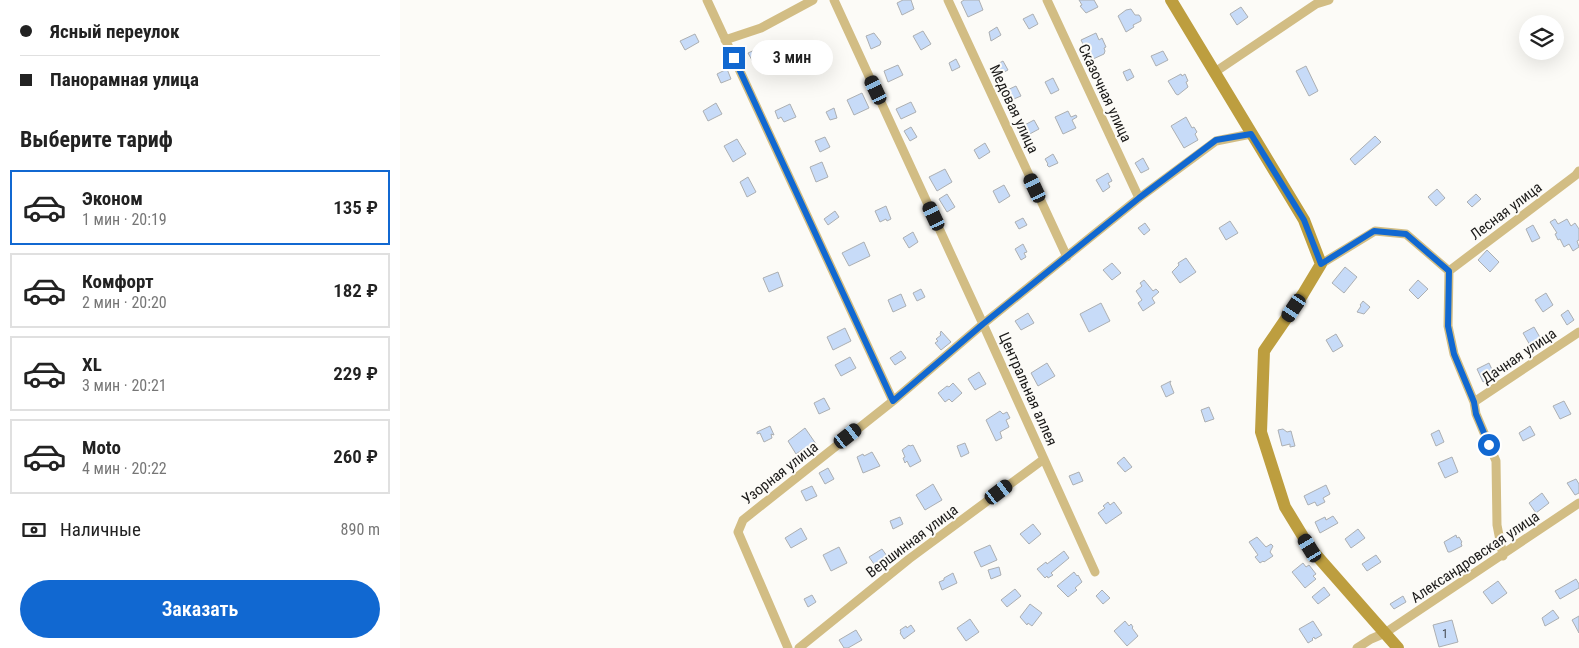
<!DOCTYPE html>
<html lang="ru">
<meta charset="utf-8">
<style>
:root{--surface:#fff;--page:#f2f2f2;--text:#222;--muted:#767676;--line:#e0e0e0;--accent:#1168d1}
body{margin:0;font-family:"Roboto Condensed",sans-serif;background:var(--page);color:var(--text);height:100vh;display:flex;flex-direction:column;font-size:19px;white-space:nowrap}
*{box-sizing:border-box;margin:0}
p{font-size:16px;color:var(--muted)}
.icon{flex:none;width:28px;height:28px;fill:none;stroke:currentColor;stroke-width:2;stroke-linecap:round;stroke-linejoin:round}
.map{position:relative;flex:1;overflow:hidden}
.side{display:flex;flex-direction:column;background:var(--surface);width:400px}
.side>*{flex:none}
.hud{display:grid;align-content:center;height:110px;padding:0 20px;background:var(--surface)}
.buttons{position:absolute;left:1119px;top:15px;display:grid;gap:10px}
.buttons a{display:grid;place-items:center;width:45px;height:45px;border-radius:50%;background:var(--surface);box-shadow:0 5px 20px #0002;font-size:25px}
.end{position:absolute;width:22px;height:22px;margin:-11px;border:6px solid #1168d1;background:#fff;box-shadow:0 0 0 2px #fff}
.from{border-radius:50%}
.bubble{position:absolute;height:35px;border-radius:18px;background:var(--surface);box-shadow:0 5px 20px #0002;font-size:16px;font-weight:600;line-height:35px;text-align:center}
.car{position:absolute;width:15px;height:30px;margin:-15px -8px;border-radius:6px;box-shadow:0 0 4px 1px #0007;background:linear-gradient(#222 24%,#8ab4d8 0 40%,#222 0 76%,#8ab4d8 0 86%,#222 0)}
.hud b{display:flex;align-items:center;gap:18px;height:48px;font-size:19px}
.hud b+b{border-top:1px solid var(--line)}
.hud i{width:12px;height:12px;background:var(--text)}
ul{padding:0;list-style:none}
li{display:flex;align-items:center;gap:15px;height:75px;margin:0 10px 8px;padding:0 10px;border:2px solid var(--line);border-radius:0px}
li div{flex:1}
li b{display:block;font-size:19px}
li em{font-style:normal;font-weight:600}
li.selected{border-color:var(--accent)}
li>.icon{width:45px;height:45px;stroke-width:1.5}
h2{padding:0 20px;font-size:22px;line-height:60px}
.pay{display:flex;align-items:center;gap:12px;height:55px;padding:0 20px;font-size:19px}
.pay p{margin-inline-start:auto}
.cta{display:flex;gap:10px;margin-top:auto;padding:10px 20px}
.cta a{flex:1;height:58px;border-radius:30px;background:var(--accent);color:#fff;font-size:20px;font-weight:600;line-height:58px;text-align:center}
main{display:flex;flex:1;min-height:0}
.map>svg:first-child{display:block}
.building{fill:#c7dbf8;stroke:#acafb2}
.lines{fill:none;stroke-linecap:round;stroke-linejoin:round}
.street{stroke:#d2bd84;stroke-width:9}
.secondary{stroke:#bd9e3f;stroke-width:12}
.route{stroke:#1168d1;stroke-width:6}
.labels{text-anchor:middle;stroke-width:4;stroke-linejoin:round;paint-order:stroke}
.number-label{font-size:12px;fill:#464a51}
.street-label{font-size:15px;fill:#1b1a19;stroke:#fcfbf7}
</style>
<main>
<section class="side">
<div class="hud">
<b><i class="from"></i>Ясный переулок</b>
<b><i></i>Панорамная улица</b>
</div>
<h2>Выберите тариф</h2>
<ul>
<li class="selected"><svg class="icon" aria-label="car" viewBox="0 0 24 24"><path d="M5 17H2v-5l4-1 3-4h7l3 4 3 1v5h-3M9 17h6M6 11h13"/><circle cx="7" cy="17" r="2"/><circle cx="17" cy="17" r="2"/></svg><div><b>Эконом</b><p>1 мин · 20:19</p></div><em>135 ₽</em></li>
<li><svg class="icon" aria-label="car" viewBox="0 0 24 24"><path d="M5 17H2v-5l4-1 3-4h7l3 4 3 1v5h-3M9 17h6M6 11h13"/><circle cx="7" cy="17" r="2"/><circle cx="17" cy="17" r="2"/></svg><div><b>Комфорт</b><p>2 мин · 20:20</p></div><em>182 ₽</em></li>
<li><svg class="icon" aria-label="car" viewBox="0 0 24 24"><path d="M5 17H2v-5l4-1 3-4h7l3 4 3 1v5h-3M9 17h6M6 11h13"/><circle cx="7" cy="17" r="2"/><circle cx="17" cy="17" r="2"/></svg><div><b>XL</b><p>3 мин · 20:21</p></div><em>229 ₽</em></li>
<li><svg class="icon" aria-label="car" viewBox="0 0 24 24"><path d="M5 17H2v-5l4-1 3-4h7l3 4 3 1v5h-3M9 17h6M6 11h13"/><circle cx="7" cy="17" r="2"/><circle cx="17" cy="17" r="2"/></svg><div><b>Moto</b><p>4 мин · 20:22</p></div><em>260 ₽</em></li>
</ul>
<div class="pay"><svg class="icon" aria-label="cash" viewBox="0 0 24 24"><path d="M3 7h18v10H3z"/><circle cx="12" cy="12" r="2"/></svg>Наличные<p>890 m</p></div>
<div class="cta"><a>Заказать</a></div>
</section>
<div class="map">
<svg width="1179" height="648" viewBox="0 0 1179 648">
<rect width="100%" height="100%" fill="#fcfbf7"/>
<path class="building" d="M503,0H511L514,9L502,15L497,3Z
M564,0H579L583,10L568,17L561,2Z
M679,0H694L698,7L686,13L680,6L682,5Z
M841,7L848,17L837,25L830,14Z
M731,9L735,15H739L741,18V21L733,25L734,27L726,32L718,16L726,10Z
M633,14L638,24L629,29L623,19Z
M597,27L601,35L591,41L589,32Z
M523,31L531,44L521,50L513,36Z
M474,33L481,42L480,45L471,49L466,36Z
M696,33L699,40L702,38L706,47L704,48L705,51L704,54L691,60L681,40Z
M295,34L299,42L285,50L280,41Z
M408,41L410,44L411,43L416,52L415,53L417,56L405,63L396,47Z
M357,49L361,58L353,62L348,53Z
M763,51L768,60L756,66L751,56Z
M556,59L560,67L552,71L549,63Z
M603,61L608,70L596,76L592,67Z
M498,65L503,75L488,82L484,71Z
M906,66L918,91L909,96L896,71Z
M327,69L331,79L321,83L317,74Z
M730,69L734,77L727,81L723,72Z
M781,74L782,76L785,74L788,81L786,82L788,87L778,95L776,94L768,81Z
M653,78L659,90L651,94L645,82Z
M616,86L621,96L609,101L605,91Z
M462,93L469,108L454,115L447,100Z
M511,102L516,112L501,119L496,109Z
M316,103L322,114L308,121L303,111Z
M390,104L396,117L384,122L381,117L378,119L375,111Z
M434,108L437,118L430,120L426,112Z
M668,111L671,117L676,115L677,117L672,120L676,128L663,134L655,117Z
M786,117L792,128L794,127L797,132L795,134L798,140L784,148L771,126Z
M634,120L639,129L624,137L619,128Z
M511,127L517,137L510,141L504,131Z
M975,136L981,142L955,165L950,159Z
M425,137L430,147L420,152L415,141Z
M337,139L346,154L333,162L324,146Z
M585,143L590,152L579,159L574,150Z
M653,154L658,163L649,167L647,165L648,164L645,159Z
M743,158L749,169L741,173L735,163Z
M422,162L428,177L416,182L410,167Z
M545,169L552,182L537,191L529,177Z
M708,173L712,181L708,183L710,187L703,192L696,180Z
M348,177L356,192L347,197L340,182Z
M604,185L610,196L599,203L593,191Z
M1037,189L1045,198L1036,206L1028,197Z
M547,194L555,207L547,212L539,199Z
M1076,194L1081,199L1072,207L1067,202Z
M486,206L491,219L487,221L486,219L480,222L475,211Z
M435,211L439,217L428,225L424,219Z
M623,218L627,225L619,229L615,222Z
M1155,219L1158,224L1167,219L1171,226L1175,223L1179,229V240L1177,241L1179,247L1173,251L1169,244L1164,247L1160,239L1158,240L1155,234L1157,233L1150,222Z
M830,221L838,233L826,240L819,228Z
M745,223L750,230L744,235L738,228Z
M1133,225L1140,238L1132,242L1126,229Z
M513,232L518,242L509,248L503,238Z
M464,242L470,256L449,266L442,253Z
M623,244L627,252L624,253L626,257L621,260L615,249Z
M1087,250L1099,262L1090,272L1078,260Z
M786,258L796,272L780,283L772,272L779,265L778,263Z
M712,263L721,273L712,280L703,270Z
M945,267L957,277L944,293L932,283Z
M378,272L383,286L369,292L363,278Z
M744,280L753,291L756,289L759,292L752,298L755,303L743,311L738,303L742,300L736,291L742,286L740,283Z
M1018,280L1028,289L1018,299L1009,290Z
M521,289L525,297L517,301L513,293Z
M1146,293L1153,305L1143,312L1135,300Z
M501,294L506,306L493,312L488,300Z
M963,301L970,307L964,314L957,312L961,306L960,305Z
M701,303L710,321L689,332L680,314Z
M1168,310L1174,320L1167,325L1161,315Z
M628,313L634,323L621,330L615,321Z
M1134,327L1142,341L1131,347L1123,333Z
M445,328L451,341L433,350L427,337Z
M541,331L551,342L541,350L535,343L538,341L536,339L541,335L540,334Z
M936,334L943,346L933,352L926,340Z
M501,351L506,358L495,365L490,358Z
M450,357L456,368L441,376L435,365Z
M647,363L655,376L638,386L631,373Z
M1089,363L1095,376L1083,382L1077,369Z
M579,372L586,384L575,390L568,379Z
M771,381L770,383L774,393L766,397L761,386Z
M553,383L562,393L552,402L549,399L545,402L538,393L547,386L549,387Z
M424,398L430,409L419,414L414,403Z
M1164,401L1171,414L1160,419L1153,406Z
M809,407L814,419L805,422L801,410Z
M600,411L603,414L607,412L610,418L606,420L609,427L600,432L602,438L596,441L586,420Z
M370,426L374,435L371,434L372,438L364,442L360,433L357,434V432Z
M1130,426L1135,435L1123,441L1119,433Z
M405,428L416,444L405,451L403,449L396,454L388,441Z
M883,429L887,432L891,431L895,446L890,447V444L882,446L878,430Z
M1039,430L1044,442L1036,446L1031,434Z
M565,443L569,453L561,457L557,446Z
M509,445L510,446L513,445L521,461L510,467L507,461L505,463L503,458L505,457L502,450Z
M472,452L480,466L463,473L457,457L463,454L464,456Z
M724,457L732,467L725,472L717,463Z
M1052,457L1058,472L1045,478L1038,463Z
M428,468L434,479L425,484L419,473Z
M679,472L683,481L673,485L669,476Z
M1176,479L1179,484V493L1175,495L1167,483Z
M533,484L542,500L525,510L516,495Z
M926,485L930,494L923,498L925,502L917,506L915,502L908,505L904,496Z
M412,486L417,496L406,501L401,491Z
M1142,493L1149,503L1136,513L1129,503Z
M708,502L710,505L714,502L722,513L706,524L698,513L705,508L703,506Z
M933,516L938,523L920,533L915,522L925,517L926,520Z
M500,517L503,524L493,529L490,521Z
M633,524L641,534L629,544L620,534Z
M401,528L407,539L391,548L385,538Z
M958,529L965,538L951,548L945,539Z
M1056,535L1057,538L1059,537L1062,542L1061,543L1062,546L1050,552H1048L1044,542Z
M857,537L866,547L871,544L873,546L870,552L873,556L864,562L863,561L860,563L855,557L858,555L849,542Z
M590,545L597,560L581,567L574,552Z
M439,547L447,563L431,571L423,555Z
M482,549L487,556L474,564L469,557Z
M664,551L669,558L651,573L653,575L648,578L647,576L645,578L637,569L646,562L647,564Z
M976,555L981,562L967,571L962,564Z
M903,563L906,567L909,565L916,574L913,576L916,579L905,588L892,572Z
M599,567L601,575L591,579L588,570Z
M674,572L677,576L678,575L682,582L675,588L677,590L668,597L657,586Z
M553,573L557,583L542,590L539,582L544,580V578Z
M1176,579L1179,584V588L1160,599L1155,591Z
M1098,581L1107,593L1092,604L1083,592Z
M924,587L930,595L918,604L912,597Z
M615,589L621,596L607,607L601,600Z
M702,590L710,598L703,604L696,596Z
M412,595L416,602L408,607L404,599Z
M1003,596L1006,602L994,609L990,604Z
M630,604L642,613L632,626L628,623L627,625L620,617Z
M1153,610L1159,618L1145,626L1142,618Z
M1179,616V633L1172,620Z
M570,619L579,632L566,641L557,628Z
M1052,620L1058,642L1039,647L1033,625Z
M725,621L729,626L731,624L733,627L732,628L738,636L727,646L714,631Z
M913,621L922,635L915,639L914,637L912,639L913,640L908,643L899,629Z
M511,625L515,631L504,639L500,633L501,632L500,630L506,626L507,628Z
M456,630L462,640L448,648H444L439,640Z"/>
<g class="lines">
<path class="street" d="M307,0L493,401
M434,0L583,324L695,572
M548,0L667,257
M647,0L739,198
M325,40L361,28L413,0
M815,72L916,4L929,0
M921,264L975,231L1006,234L1049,271L1048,326L1054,354L1074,402L1076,414L1096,461L1097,525L1103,556
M1049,271L1176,175L1179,171
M1074,402L1179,332
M388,648L338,532L343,520L493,401L583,324L739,198L816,141L851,134
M399,648L509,559L644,459
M957,648L971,639L985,633L1179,503"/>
<path class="secondary" d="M771,0L904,220L921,264L903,294L864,351L861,432L885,507L910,548L998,648"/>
</g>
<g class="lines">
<path class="route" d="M334,58L493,401L583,324L739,198L816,140L851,134L904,220L921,264L974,231L1006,234L1049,271L1048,326L1054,354L1074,402L1076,414L1089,445"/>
</g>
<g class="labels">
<g class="number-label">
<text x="1045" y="638">1</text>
</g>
<g class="street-label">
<text transform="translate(705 93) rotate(65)" y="5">Сказочная улица</text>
<text transform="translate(614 109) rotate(65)" y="5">Медовая улица</text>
<text transform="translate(1106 211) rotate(-37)" y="5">Лесная улица</text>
<text transform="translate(1119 356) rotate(-34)" y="5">Дачная улица</text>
<text transform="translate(628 389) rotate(66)" y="5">Центральная аллея</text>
<text transform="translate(380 473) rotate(-38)" y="5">Узорная улица</text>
<text transform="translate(512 541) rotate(-37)" y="5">Вершинная улица</text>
<text transform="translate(1075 557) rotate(-34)" y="5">Александровская улица</text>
</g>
</g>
</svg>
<div class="buttons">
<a><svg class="icon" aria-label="layers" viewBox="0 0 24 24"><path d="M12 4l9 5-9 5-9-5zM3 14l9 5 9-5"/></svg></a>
</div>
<i class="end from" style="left:1089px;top:445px"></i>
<i class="end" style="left:334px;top:58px"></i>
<div class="bubble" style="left:351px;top:40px;width:82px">3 мин</div>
<i class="car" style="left:476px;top:90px;rotate:335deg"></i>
<i class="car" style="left:635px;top:188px;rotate:335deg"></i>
<i class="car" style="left:534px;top:216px;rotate:335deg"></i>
<i class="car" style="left:894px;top:308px;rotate:214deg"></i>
<i class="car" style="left:448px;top:436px;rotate:52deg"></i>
<i class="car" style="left:599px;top:492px;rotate:53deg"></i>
<i class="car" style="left:910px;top:548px;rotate:329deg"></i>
</div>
</main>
